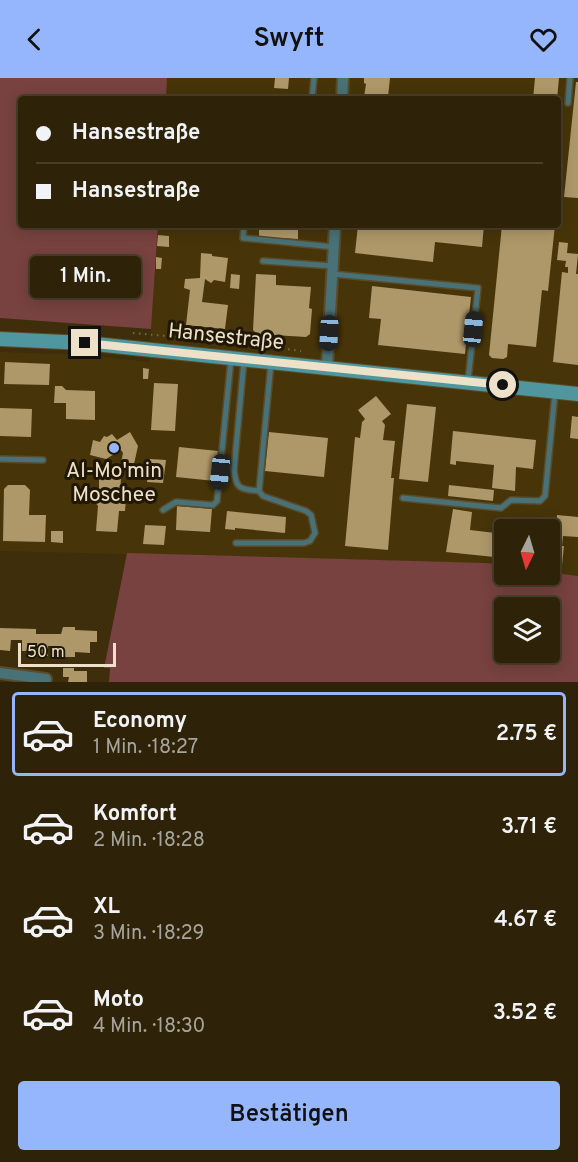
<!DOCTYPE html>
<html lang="de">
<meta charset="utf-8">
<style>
:root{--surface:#2e2208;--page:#362a12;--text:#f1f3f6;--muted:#a7a49c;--line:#493f29;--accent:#95b6fd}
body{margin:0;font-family:Overpass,sans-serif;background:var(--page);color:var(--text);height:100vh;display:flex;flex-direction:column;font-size:22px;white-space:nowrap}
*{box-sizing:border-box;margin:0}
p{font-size:20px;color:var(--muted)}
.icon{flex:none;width:33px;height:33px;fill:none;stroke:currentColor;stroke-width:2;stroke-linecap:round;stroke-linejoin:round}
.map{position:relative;height:604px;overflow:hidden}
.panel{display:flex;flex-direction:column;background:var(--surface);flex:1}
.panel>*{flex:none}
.top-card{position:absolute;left:18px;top:18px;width:543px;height:132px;border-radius:6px;box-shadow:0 3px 15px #0003,0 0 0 2px var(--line);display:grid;align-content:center;height:132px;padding:0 18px;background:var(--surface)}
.needle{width:39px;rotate:185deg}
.tools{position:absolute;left:494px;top:441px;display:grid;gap:12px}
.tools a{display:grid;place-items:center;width:66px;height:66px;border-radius:6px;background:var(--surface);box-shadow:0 3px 15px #0003,0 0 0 2px var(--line);font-size:30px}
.scale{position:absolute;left:18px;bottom:15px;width:98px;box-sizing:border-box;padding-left:6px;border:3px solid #ede1c9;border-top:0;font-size:16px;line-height:21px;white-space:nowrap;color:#ede1c9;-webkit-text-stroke:4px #201805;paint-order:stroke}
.end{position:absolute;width:27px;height:27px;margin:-14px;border:8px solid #ede1c9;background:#111;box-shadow:0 0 0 3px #111}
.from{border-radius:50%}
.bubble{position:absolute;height:42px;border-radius:6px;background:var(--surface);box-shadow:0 3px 15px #0003,0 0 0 2px var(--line);font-size:20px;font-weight:600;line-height:42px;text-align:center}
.car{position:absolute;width:18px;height:36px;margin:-18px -9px;border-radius:8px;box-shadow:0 0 4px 2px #0007;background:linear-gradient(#222 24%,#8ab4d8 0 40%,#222 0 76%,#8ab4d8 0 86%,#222 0)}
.top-card b{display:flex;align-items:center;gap:21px;height:57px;font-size:22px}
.top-card b+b{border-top:2px solid var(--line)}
.top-card i{width:15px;height:15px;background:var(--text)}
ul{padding:10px 0 0;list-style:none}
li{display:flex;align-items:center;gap:18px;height:84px;margin:0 12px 9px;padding:0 6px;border:3px solid transparent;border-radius:6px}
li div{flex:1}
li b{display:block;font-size:22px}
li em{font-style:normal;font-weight:600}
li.selected{border-color:var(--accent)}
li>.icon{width:54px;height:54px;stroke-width:1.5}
.button{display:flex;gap:12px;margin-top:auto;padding:12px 18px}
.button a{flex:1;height:69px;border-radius:6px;background:var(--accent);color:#111;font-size:24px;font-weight:600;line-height:69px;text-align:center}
header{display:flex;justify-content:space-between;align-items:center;height:78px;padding:0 18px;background:var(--accent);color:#111;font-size:27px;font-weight:600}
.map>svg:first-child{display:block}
.built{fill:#473509}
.green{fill:#77423f;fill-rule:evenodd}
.building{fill:#ae9769}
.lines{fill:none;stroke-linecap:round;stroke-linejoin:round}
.lane-casing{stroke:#5a4b29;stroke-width:8}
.street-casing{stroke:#5a4b29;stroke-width:14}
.secondary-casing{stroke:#5a4b29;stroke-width:16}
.path{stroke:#776949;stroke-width:2;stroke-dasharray:1.5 4.5;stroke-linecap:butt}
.lane{stroke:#487277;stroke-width:5}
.street{stroke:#487277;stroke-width:10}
.secondary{stroke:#4f969e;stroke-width:14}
.route{stroke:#ede1c9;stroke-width:8}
.poi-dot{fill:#95b6fd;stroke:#201805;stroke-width:2}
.labels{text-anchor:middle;stroke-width:6;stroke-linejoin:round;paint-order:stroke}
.street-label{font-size:21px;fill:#ede1c9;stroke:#201805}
.poi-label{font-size:21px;fill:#ede1c9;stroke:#201805}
</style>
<header><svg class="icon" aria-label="back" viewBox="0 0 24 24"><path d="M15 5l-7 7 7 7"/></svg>Swyft<svg class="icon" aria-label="heart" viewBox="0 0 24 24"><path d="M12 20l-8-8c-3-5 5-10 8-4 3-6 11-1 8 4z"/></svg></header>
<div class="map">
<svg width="578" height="604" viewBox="0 0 578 604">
<rect width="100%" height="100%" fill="#3e2e0b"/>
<path class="built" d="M167,0H578V498L549,494V452H504V487L486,485L0,473V274L85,277L149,284L158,147H558V21H166Z"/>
<path class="green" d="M0,0H167L166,21H21V147H158L151,251L0,240Z
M127,475L486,485L504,487V496H549V494L578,498V604H109L110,590H104ZM504,530H549V574H504Z"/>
<path class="building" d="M275,0H289L288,11L274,10Z
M364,0H390L388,19H364L366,6L364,5Z
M535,0H559L557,21H533Z
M576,4H578V120L564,119Z
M259,147H298V161L259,159Z
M358,147H484L482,169L435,164L433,184L355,175Z
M502,147H555L548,213L542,212L536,269L508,266L507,279L503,281L492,280L489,277Z
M158,157L169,158V169L157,168Z
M559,164L568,165L567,175L578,176L576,196H578V287L553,284L562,194L568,195V189H565L566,183L557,182Z
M201,175L212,176V178L228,180L225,204L214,202L211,205L205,201L202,224L228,227L225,251L186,247L190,212L184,210L185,201L200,200Z
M156,179L162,180L161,191H156Z
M231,196L240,197L239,211L230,210Z
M256,196L276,197V207L311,209L309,230L312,231L310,256L306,259L257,256L253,252Z
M372,208L471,219L465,276L378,267L381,241L369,240Z
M5,284L50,286L49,307L4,306Z
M143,290L149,291L148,301H143Z
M154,305L178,306L175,353L151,352Z
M55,308H62L66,312L95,313V342L66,341V325H54Z
M376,318L391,336L382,343L385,347L383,362L395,363L391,400H394L388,472L345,468L355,359L360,360L362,344L365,341L358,332Z
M407,326L436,329L428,404L399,401Z
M0,330L32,331L31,359L0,358Z
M572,338L578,339V361L570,360Z
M453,353L536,362L533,391L516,389L515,413L492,410L494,387L456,383V387L450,386Z
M130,354L138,368L134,386L121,385L123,375L121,372L106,381L90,377L93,362L100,364L104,358L107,359L112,356L117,362Z
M269,354L328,360L324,399L265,393Z
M179,369L218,373L215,403L176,399Z
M150,381L166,382L163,405L147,404Z
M99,397L121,398L120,420H126L125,433H119L117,454L96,453L98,428L95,424L99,421Z
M8,407H25L30,412L29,437H46L45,464L3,463L4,411Z
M449,407L494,412L493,423L448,418Z
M177,428L212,431L210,454L176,452Z
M453,431L472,434L470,452L504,456V480L446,474Z
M227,433L286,439L285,455L235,450V452L225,451Z
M557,437L578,439V459L563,458L562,468H564L562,487L549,485V458H555Z
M145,447L166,448L164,467L143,466Z
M51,453H63V465L51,464Z
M63,549H75V552L97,553V564H90V575L75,574V579H60V568H48V578H35V573H22V562H11L10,573L0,572V550L36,551V556H61Z
M63,590H74V593H87V604H68L69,599H63Z"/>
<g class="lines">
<defs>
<path id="lane" d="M312,21L314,0
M568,25L570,0
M244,147L243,160L334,169
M263,183L333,188
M333,196L478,210L468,303
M244,282L234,392C236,412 241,411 259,413
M0,381L43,382
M403,420L501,430L511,422L540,423L545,418L555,315
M163,432L176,424L213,427L217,423L231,281
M236,465H304L310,463L315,455L311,437L306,433L263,418L259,413L271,285"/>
<path id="street" d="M342,21L343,0
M327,289L335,147
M0,595L46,601"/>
<path id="secondary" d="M0,261L85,265L578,316"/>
</defs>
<use href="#lane" class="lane-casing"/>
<use href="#street" class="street-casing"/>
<use href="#secondary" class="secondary-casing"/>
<path class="path" d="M133,255L232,264L301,273"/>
<use href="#lane" class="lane"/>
<use href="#street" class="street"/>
<use href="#secondary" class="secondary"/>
</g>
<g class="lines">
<path class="route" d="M85,265L503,307"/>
</g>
<circle class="poi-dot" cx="114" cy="370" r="6"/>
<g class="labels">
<g class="street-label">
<text transform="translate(226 258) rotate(6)" y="7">Hansestraße</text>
</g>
<g class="poi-label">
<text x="114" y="399">Al-Mo'min<tspan x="114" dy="24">Moschee</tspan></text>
</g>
</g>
</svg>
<div class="tools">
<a><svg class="needle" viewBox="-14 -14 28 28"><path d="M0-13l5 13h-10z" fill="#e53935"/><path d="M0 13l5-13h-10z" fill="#a7a49c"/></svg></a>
<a><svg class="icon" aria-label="layers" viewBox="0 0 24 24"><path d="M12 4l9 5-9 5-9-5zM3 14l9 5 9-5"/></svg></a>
</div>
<div class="scale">50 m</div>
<i class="end from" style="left:503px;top:307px"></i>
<i class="end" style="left:85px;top:265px"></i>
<div class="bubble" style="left:30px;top:178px;width:111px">1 Min.</div>
<i class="car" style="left:473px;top:251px;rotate:6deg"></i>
<i class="car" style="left:329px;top:255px;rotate:183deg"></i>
<i class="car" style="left:220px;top:394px;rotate:186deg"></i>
<div class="top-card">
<b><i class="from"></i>Hansestraße</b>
<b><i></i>Hansestraße</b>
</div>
</div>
<section class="panel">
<ul>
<li class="selected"><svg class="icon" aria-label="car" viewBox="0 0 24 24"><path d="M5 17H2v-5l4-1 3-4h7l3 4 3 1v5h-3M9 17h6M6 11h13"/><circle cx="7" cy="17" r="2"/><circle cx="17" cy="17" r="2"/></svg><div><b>Economy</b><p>1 Min. · 18:27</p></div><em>2.75 €</em></li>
<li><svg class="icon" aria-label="car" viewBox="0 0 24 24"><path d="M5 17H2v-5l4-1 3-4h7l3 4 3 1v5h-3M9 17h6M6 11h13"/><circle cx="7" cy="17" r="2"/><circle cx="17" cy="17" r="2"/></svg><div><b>Komfort</b><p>2 Min. · 18:28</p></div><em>3.71 €</em></li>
<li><svg class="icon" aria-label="car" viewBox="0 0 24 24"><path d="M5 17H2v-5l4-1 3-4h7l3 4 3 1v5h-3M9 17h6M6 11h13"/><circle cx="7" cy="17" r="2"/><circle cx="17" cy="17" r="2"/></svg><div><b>XL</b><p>3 Min. · 18:29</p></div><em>4.67 €</em></li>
<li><svg class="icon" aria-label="car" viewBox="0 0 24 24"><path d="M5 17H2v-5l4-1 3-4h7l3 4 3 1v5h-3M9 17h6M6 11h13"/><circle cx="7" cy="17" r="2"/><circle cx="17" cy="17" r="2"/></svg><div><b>Moto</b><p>4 Min. · 18:30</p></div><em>3.52 €</em></li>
</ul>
<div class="button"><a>Bestätigen</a></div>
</section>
